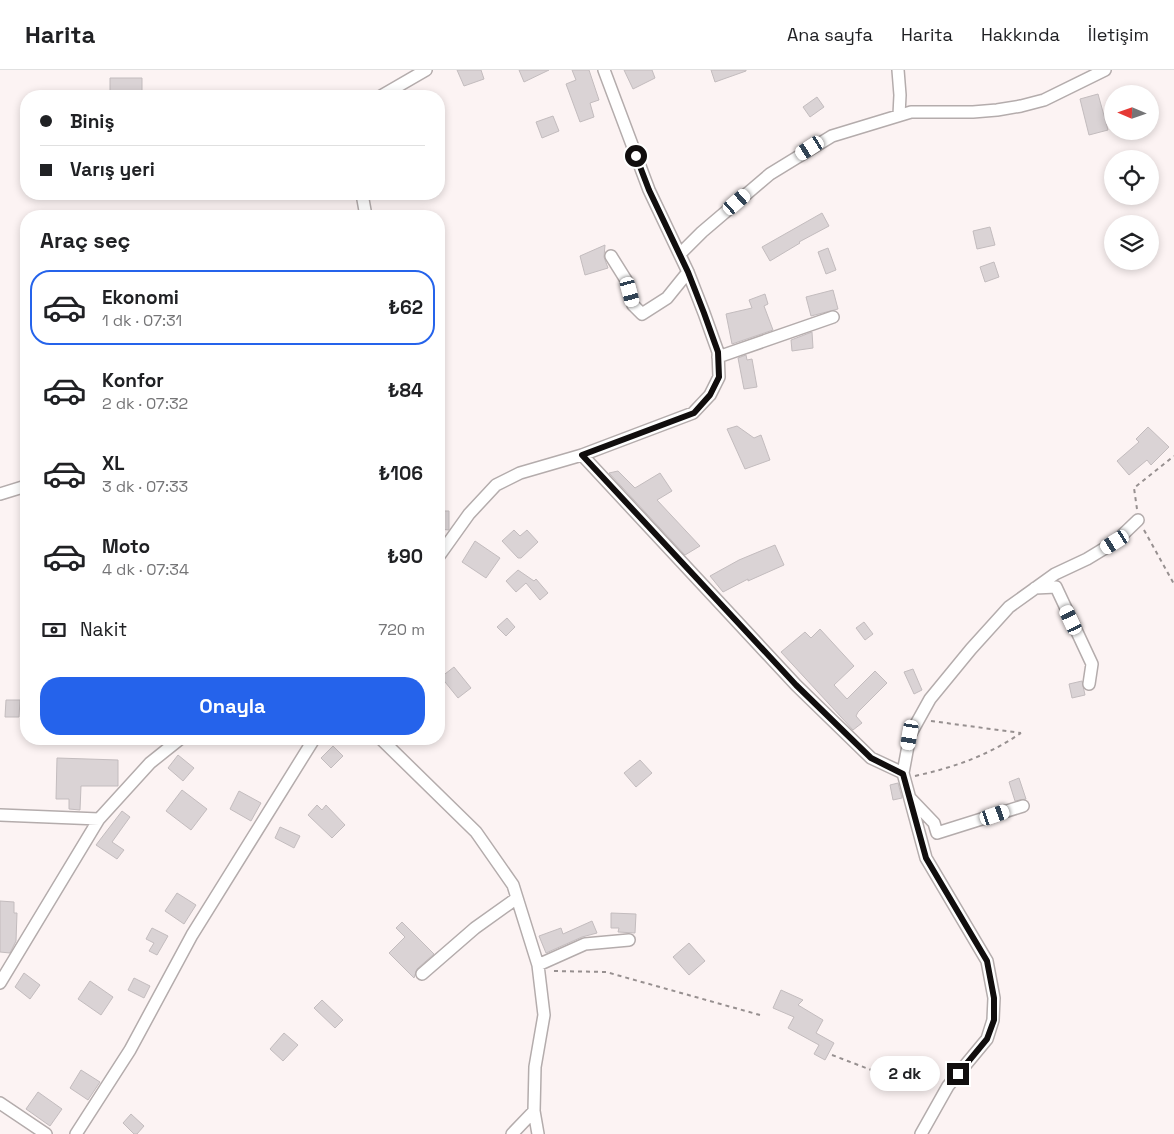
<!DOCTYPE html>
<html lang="tr">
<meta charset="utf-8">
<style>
:root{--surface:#fff;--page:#f2f2f2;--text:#202124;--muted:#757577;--line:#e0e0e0;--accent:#2563eb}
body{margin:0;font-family:"Space Grotesk",sans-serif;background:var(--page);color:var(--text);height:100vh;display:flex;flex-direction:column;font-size:19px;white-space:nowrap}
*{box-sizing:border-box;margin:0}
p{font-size:16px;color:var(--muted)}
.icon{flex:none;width:28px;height:28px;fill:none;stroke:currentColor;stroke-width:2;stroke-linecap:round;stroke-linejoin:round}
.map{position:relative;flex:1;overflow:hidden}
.details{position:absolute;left:20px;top:140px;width:425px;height:535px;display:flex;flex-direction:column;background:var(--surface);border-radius:20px;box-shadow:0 2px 8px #0003}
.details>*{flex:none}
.guide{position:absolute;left:20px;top:20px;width:425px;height:110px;border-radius:20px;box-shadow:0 2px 8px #0003;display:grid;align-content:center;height:110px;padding:0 20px;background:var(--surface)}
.needle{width:32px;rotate:272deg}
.controls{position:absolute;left:1104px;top:15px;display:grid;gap:10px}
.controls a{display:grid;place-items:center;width:55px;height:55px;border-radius:50%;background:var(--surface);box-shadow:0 2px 8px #0003;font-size:25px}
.end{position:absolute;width:22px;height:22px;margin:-11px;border:6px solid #110e0e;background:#fff;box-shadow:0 0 0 2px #fff}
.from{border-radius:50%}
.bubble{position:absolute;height:35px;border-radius:18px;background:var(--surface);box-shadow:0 2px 8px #0003;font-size:16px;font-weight:800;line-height:35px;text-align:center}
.car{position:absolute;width:15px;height:30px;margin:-15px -8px;border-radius:6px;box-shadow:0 0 4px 1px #0007;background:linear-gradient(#fff 24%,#345 0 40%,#fff 0 76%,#345 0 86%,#fff 0)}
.guide b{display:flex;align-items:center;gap:18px;height:48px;font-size:19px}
.guide b+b{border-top:1px solid var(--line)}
.guide i{width:12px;height:12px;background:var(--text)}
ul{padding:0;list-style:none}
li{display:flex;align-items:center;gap:15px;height:75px;margin:0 10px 8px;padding:0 10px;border:2px solid transparent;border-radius:20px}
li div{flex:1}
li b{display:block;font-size:19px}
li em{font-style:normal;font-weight:800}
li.selected{border-color:var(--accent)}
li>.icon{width:45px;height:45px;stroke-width:1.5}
h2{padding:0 20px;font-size:22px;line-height:60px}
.pay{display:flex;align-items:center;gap:12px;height:55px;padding:0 20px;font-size:19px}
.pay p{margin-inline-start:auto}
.cta{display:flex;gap:10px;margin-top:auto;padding:10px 20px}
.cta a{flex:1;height:58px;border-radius:20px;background:var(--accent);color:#fff;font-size:20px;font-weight:800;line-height:58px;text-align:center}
header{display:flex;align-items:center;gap:30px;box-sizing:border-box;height:70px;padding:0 25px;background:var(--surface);border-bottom:1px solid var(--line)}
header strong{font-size:24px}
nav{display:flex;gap:28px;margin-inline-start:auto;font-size:18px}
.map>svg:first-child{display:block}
.building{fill:#dad3d5;stroke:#c3bcbe}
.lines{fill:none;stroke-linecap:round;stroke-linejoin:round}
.minor-casing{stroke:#b4acac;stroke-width:14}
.path{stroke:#979090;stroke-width:2;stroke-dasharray:4 4;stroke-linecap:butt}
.minor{stroke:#fff;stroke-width:11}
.route{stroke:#110e0e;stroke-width:6}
</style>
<header>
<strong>Harita</strong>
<nav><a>Ana sayfa</a><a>Harita</a><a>Hakkında</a><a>İletişim</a></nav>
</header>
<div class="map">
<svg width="1174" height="1064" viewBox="0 0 1174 1064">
<rect width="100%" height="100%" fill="#fcf3f3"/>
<path class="building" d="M457,0H481L484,9L464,16Z
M519,0H549L524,12Z
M572,0H589L599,30L590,33L594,47L580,52L566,14L576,10Z
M624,0H652L655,8L633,19Z
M711,0H746V1L715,12Z
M110,8H142V26H110Z
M1098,24L1108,60L1089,65L1080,29Z
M817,27L824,37L810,47L803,37Z
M553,46L559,61L542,68L536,52Z
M822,143L829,156L799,172L800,173L770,191L762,177Z
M990,157L995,175L977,179L973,161Z
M605,175L604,187L608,198L585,205L580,186Z
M828,178L836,200L826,204L818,182Z
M994,192L999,207L985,212L980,197Z
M833,220L838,239L811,246L806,227Z
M765,224L768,234L764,236L773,260L732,274L726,244L752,238L749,230Z
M812,262L813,278L792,281L791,270Z
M746,285L747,290L752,289L757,317L744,319L738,288Z
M737,356L754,368L761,365L770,390L745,399L727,359Z
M1148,357L1169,377L1151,395L1147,390L1129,405L1117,391L1139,372L1136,369Z
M618,401L635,418L660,403L672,421L657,430L700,476L685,485L609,403Z
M439,441H449V460L439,459Z
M514,460L520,466L527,460L538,472L521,488H518L502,471Z
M475,471L500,488L486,508L462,492Z
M775,475L784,495L748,511V509L723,522L710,506L739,490Z
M518,500L534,511L536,509L548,523L540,530L526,513L516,522L506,511Z
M507,548L515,557L506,566L497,557Z
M864,552L873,564L865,570L856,558Z
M820,559L854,596L834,615L847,629L875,601L887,613L858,642L856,646L862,653L853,660L781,582L805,562L811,568Z
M454,597L471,618L458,628L441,607Z
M913,599L922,620L914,624L904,602Z
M1082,611L1085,625L1072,628L1069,614Z
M6,630H20L19,647H5Z
M333,676L343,686L331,698L321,688Z
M178,685L194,698L183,711L168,698Z
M57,688L118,690V716H81L80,740L69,739V729H56Z
M640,690L652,703L636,717L624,703Z
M1019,708L1026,729L1015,731L1009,712Z
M898,713L902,728L893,730L890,715Z
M182,720L207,739L191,760L166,741Z
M239,721L261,733L251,751L230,739Z
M317,735L322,740L326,735L345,755L332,768L308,745Z
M122,741L130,747L112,772L124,780L117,789L96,775Z
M280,757L300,766L294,778L275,768Z
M177,823L196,835L184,854L165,841Z
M0,831L14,832V843H17L16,871L10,883L0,882Z
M611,843L636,844L635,863L618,862L619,858H611Z
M592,851L597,863L582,867L546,883L539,866L561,858L563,864Z
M402,852L434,884L417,899L414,908L389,883L405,867L396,858Z
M152,858L168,866L157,885L149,881L154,873L146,869Z
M689,873L705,891L689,905L673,887Z
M24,903L40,915L30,929L15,917Z
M134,908L150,916L144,928L128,920Z
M90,911L113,927L101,945L78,929Z
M781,920L803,930L798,935L823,950L816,963L834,973L825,990L814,984L819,975L788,958L794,947L773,938Z
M322,930L343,950L335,958L314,938Z
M284,963L298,975L283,991L270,979Z
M81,1000L100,1012L88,1030L70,1018Z
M38,1022L62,1039L50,1056L26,1039Z
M131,1044L144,1056L137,1064H134L123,1053Z"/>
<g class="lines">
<defs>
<path id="minor" d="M898,0L900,25L899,45
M381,26L426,0
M362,124L366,146
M680,184L702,162L770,104L832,66L911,42H973L997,40L1021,36L1044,30L1105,0
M611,186L626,210L633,235L642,244L667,228L688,202
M718,287L833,247
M582,385L796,615L871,688L903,703
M0,424L26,416
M439,486L469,444L496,415L520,403L582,385L693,343L710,325L719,307L718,282L704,243L688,202L649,120L604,0
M1035,518L1056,517L1092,594L1089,614
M381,669L476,762L513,815L538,895L544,945L535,997L534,1041L538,1064
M911,729L934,753L937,763L1023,736
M0,745L99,749
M538,895L585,874L629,870
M422,904L475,858L517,828
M0,913L99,749L150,693L180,669
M0,1033L46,1064
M76,1064L130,980L192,865L314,669
M512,1064L534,1041
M921,1064L948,1016L987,969L993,950L994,928L987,891L926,788L903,703L910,665L930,629L971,579L1009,537L1055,504L1087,489L1115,472L1138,450"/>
</defs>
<use href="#minor" class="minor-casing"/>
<path class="path" d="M1137,439L1134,418L1174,386
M1144,460L1174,514
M931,651L1021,663
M915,706C955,697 987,686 1021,663
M554,901L606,902L760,945
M832,985L895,1009L936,1014"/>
<use href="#minor" class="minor"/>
</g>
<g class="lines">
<path class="route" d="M636,86L649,120L688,202L704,243L718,282L719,307L710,325L694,343L582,385L796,615L871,688L903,704L926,788L987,891L994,928V950L987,969L958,1004"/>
</g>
</svg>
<div class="controls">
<a><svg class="needle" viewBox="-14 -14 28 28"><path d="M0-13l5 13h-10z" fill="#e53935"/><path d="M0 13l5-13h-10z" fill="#757577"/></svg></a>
<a><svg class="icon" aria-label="locate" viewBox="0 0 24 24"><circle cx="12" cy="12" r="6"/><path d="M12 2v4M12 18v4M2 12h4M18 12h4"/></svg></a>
<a><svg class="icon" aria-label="layers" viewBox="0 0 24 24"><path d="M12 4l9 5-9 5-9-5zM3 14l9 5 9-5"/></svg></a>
</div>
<i class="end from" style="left:636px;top:86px"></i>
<i class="end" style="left:958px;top:1004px"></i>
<div class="bubble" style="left:870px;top:986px;width:70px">2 dk</div>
<i class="car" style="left:810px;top:78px;rotate:237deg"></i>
<i class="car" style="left:737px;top:132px;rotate:49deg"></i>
<i class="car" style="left:630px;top:222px;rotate:165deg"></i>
<i class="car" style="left:1115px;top:472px;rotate:238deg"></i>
<i class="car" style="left:1071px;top:550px;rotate:335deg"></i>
<i class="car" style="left:910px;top:665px;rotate:190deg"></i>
<i class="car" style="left:995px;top:745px;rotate:71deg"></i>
<div class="guide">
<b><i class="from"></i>Biniş</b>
<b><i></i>Varış yeri</b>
</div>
<section class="details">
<h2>Araç seç</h2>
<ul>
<li class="selected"><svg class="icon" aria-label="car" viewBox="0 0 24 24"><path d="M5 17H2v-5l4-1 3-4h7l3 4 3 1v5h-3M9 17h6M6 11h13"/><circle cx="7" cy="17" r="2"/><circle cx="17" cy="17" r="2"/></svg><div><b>Ekonomi</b><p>1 dk · 07:31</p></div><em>₺62</em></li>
<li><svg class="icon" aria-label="car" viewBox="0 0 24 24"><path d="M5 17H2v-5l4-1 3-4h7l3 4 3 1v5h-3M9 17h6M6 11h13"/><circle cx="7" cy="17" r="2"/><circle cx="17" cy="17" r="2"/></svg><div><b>Konfor</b><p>2 dk · 07:32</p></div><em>₺84</em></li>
<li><svg class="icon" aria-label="car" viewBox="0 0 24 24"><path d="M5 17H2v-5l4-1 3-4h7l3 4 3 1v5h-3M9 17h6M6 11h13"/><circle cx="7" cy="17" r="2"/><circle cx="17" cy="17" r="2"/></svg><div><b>XL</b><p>3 dk · 07:33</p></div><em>₺106</em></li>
<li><svg class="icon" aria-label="car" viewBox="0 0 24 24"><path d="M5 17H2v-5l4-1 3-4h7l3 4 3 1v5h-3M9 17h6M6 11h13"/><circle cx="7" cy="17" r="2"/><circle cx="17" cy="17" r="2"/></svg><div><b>Moto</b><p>4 dk · 07:34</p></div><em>₺90</em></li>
</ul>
<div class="pay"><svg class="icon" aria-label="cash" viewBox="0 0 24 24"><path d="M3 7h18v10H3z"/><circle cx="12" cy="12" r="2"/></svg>Nakit<p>720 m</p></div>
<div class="cta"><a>Onayla</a></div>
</section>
</div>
